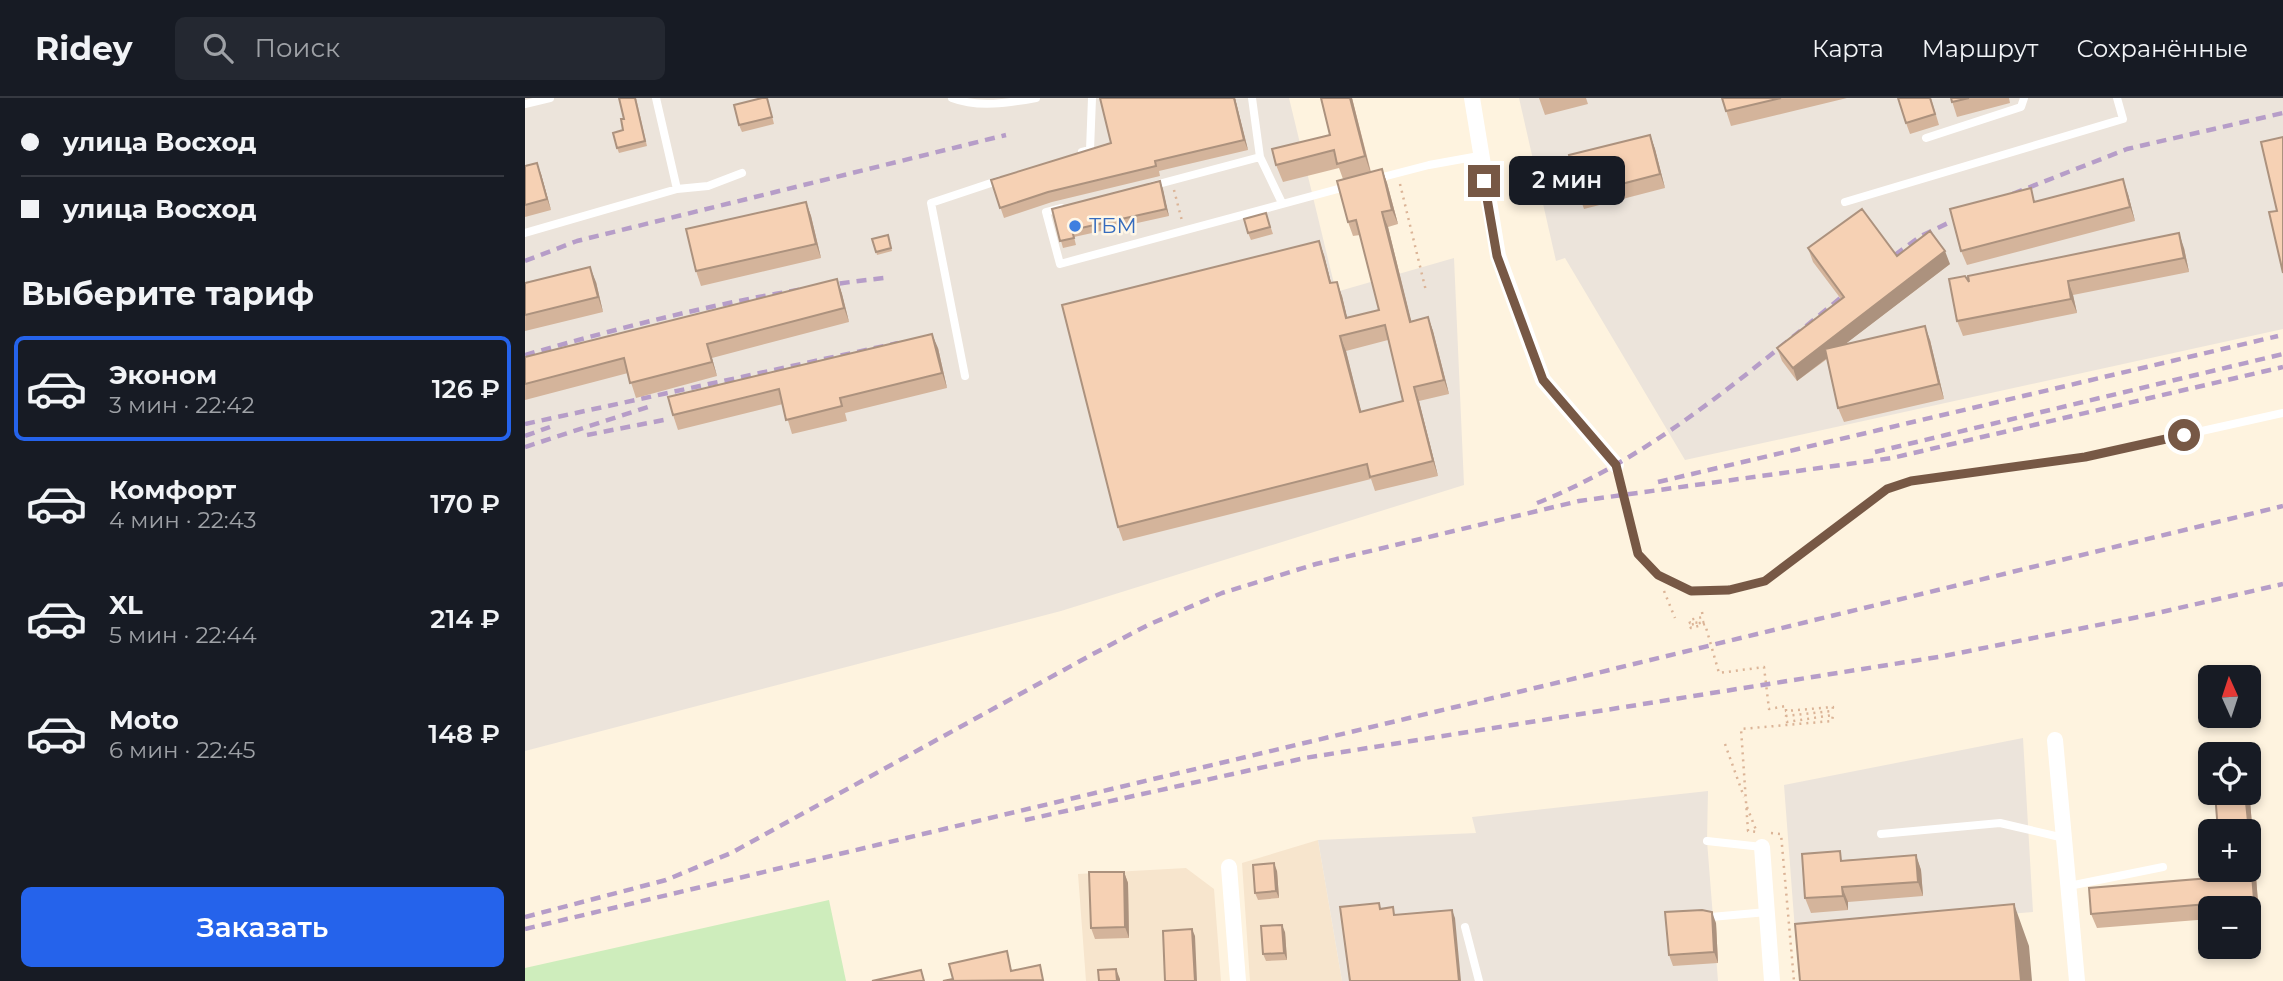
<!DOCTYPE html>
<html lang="ru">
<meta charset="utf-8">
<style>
:root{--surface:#171b24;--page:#242831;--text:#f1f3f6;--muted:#9ea1a6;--line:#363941;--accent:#2563eb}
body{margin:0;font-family:Montserrat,sans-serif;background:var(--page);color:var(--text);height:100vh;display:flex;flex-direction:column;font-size:26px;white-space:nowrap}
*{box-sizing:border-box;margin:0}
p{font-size:23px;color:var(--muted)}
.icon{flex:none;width:38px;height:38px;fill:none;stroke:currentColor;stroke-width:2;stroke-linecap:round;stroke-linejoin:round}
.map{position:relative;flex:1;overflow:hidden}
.side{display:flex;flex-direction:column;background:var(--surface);width:525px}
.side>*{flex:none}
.top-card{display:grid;align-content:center;height:154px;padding:0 21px;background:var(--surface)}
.needle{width:46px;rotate:357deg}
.tools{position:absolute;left:1673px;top:567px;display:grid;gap:14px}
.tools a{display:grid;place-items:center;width:63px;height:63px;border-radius:10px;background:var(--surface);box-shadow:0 4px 10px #0003;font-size:35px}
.end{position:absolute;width:32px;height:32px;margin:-16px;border:9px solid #775845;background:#fff;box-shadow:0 0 0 4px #fff}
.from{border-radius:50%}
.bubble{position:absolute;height:49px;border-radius:10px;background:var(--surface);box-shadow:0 4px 10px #0003;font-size:23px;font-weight:600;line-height:49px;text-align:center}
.top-card b{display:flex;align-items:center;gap:24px;height:66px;font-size:26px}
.top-card b+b{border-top:2px solid var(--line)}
.top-card i{width:18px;height:18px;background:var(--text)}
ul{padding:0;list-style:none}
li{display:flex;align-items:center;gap:21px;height:105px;margin:0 14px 10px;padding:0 7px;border:4px solid transparent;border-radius:10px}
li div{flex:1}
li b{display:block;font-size:26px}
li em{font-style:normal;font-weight:600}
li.active{border-color:var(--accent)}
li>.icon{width:63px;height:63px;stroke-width:1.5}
h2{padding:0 21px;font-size:32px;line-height:84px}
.primary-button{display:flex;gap:14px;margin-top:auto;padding:14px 21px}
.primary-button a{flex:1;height:80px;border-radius:10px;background:var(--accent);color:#fff;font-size:28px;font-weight:600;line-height:80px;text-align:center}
header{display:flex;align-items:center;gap:42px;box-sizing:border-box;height:98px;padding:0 35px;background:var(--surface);border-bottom:2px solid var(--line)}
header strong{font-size:33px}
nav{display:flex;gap:38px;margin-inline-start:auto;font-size:24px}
.search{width:490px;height:63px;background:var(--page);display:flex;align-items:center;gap:18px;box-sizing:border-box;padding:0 24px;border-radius:10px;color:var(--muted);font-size:26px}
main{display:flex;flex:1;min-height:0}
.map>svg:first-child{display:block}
.residential{fill:#f7e5cd}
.industrial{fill:#ece4db}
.green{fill:#ceedbc}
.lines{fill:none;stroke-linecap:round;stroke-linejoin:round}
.path{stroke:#dbb497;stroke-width:2.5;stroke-dasharray:2 5;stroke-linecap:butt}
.lane{stroke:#fff;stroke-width:8}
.street{stroke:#fff;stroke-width:16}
.rail{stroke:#b69dc8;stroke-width:4.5;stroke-dasharray:10 7;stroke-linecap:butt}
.wall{fill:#d4b49b;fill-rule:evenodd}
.shaded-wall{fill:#ac927e}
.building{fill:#f6d1b4;stroke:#ac927e;stroke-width:2;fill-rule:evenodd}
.route{stroke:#775845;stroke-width:9}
.shop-dot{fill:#3f7fe0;stroke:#fff7e7;stroke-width:2.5}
.labels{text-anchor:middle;stroke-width:5;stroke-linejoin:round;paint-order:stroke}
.shop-label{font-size:21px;fill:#366cbe;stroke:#fff7e7;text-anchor:start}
</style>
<header>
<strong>Ridey</strong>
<div class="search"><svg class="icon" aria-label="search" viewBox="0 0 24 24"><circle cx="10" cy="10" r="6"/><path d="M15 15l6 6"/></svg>Поиск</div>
<nav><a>Карта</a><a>Маршрут</a><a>Сохранённые</a></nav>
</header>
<main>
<section class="side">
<div class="top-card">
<b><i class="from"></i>улица Восход</b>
<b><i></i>улица Восход</b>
</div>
<h2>Выберите тариф</h2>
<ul>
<li class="active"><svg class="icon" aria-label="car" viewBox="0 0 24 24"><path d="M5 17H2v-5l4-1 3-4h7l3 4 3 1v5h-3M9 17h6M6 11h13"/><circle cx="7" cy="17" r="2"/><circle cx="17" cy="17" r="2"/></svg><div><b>Эконом</b><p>3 мин · 22:42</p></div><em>126 ₽</em></li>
<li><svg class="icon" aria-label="car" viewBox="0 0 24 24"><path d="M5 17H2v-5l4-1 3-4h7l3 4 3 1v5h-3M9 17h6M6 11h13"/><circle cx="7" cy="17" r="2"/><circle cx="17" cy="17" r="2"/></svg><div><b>Комфорт</b><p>4 мин · 22:43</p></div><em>170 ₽</em></li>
<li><svg class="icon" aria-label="car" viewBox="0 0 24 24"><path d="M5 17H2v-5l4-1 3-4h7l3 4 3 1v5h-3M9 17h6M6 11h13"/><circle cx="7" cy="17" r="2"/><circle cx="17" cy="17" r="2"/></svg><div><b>XL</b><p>5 мин · 22:44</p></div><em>214 ₽</em></li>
<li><svg class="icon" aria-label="car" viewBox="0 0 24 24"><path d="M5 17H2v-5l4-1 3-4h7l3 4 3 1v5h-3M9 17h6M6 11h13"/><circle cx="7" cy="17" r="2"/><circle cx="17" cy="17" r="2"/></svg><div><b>Moto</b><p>6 мин · 22:45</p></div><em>148 ₽</em></li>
</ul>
<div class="primary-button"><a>Заказать</a></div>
</section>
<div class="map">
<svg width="1758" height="883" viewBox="0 0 1758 883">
<rect width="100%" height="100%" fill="#fef3df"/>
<path class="residential" d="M793,742L817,883H725L717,765Z
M661,770L689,791L696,883H561L553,776Z"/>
<path class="industrial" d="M0,0H764L811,194L929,160L939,387L536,513L0,653Z
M994,0H1758V231L1160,362L1040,160L1031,163Z
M1498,640L1508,814L1270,833L1259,687Z
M1183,693L1182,743L1193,883H817L793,742L951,735L947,719Z"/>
<path class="green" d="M304,802L321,883H0V870Z"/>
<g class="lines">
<path class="path" d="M875,86L901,193
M649,92L657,123
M1139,493L1150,520
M1177,514L1178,519L1164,522L1165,525L1180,524L1164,527L1166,530L1180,526L1194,575L1239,569L1244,611L1261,608V613L1308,609L1307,613L1261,618L1262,624L1308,617L1307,623L1216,631L1223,733L1232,734
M1200,646L1219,699
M1222,709L1231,732
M1246,735L1256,736L1269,883"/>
<path class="lane" d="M131,0L152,91
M427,0C453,10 484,5 511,0
M727,0L735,59L757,105
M0,6L25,0
M1401,40L1496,9L1499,0
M557,54L565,52L567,0
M850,81L904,67L954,58
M626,88L735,59
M1320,104L1598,21L1592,0
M536,110L521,114L535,166L824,88
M0,135L152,91L183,88L217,75
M440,278L406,105L475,82
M1091,367L1113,456L1133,477L1166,493L1204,492L1240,483L1362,391L1386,383L1560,359L1758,315
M1356,736L1475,725L1539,740
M1182,743L1237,749
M1544,788L1638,769
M1186,819L1242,814
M940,829L954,883"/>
<path class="street" d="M947,0L973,158L1018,282L1091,367
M1530,642L1552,883
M1237,749L1247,883
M704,769L713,883"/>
<path class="rail" d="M1472,102L1602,51L1758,15
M0,163L52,143L481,37
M1356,167L1396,138L1446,114
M0,257C118,223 237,193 359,180
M0,326L373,245
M62,337L144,321
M0,338L25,329
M0,349L123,309
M1350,354L1758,256
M1133,384L1753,238
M1012,405C1131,358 1231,268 1329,189
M500,722L780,660L1419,558L1628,516L1758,486
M0,819L141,782L206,755L566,557L623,527L697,495L791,466L1054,403L1367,360L1758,269
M0,831L1035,584L1758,408"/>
</g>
<path class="wall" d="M111,0L122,48L94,55L92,50L98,32L99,21Z
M710,0L723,52L634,73L635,78L527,104L479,120L466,82L586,45Z
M827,0L846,74L857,71L862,85L873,126L863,129L886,223L903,219L908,233L924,296L894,303L913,378L850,393L846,381L598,443L593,429L799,157L806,185L817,198L822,220L854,212L835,137L828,138L823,124L818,81L814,70L758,84L751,67L805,37ZM863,242L878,303L836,314L821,253Z
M1014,0H1061L1063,6L1020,17Z
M1197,0H1322L1206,28Z
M1406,0L1414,27L1385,36L1381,25Z
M1426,0H1484L1485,5L1432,19Z
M244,6L249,26L217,34L214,27Z
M1125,37L1130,51L1140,90L1059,111L1054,97Z
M0,68L16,76L26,112L0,119Z
M635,83L644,118L549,139L551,147L538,150L527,111Z
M1603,96L1610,123L1442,167L1436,153L1511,104Z
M281,104L286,118L296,160L176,188L171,173Z
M741,115L748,136L726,142L723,135Z
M363,137L367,153L352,157L347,141Z
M1283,150L1372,158L1425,166L1320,246L1405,242L1419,301L1319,324L1313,310L1302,261L1272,283L1257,263L1252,250L1316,201L1288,164Z
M1659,150L1664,174L1548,197L1552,215L1438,238L1432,223L1444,184Z
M312,181L317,196L324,224L187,260L192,278L111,300L103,275L0,302V259Z
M71,184L78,214L0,233V185Z
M413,250L422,290L320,315L322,323L267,336L258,306L153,332L148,317Z
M1725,702L1734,817H1724V810H1685V821L1572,830L1566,816L1697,779Z
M1391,757L1396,772L1398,798L1323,804V812L1286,815L1280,800L1319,762Z
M752,773L754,800L733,802L730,795Z
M599,774L603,785L604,840L570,841L566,830Z
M1191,825L1193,865L1148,868L1144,857Z
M760,834L762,862L741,863L738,856Z"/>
<path class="shaded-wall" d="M709,0H710L723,52L719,42Z
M825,0H827L846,76L840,58Z
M1125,37L1130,51L1140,90L1135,76Z
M12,65L16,76L26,112L22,101Z
M857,71L862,85L873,126L867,112Z
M1598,81L1603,96L1610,123L1605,109Z
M635,83L638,91L644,118L641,111Z
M281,104L286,118L296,160L291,146Z
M857,114L863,129L890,238L885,224Z
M1654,135L1659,150L1664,174L1659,160Z
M794,143L799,157L810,200L805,185Z
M1420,153L1425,166L1272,283L1268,270Z
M65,169L71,184L78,214L73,199Z
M312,181L317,196L324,224L319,210Z
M1543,183L1548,197L1552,215L1546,201Z
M812,184L817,198L826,235L821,220Z
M903,219L908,233L924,296L919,282Z
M1400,228L1405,242L1419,301L1414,286Z
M407,236L413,250L422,290L417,275Z
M815,238L821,253L840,328L835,314Z
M182,246L187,260L192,278L187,264Z
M889,289L894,303L913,378L908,363Z
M1720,695H1722L1725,702L1734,817L1729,802Z
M1391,757L1396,772L1398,798L1393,784Z
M749,765L752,773L754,800L751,793Z
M599,774L603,785L604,840L600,829Z
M1317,789L1323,804V812L1318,798Z
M1489,806L1504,848L1507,883H1496Z
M927,812L930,820L936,883H934Z
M1187,814L1191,825L1193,865L1189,854Z
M757,827L760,834L762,862L759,855Z
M667,831L670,838L672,883H670Z
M591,871L595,881V883H592Z"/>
<path class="building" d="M94,0H110L120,43L92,50L88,35L98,32L96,21H99Z
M237,0H242L247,19L214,27L209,7Z
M575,0H709L719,42L630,63L631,68L523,94L475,110L466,82L586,45Z
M796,0H825L840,58L812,66L809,52L751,67L747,51L805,37Z
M1197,0H1256L1201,13Z
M1373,0H1405L1410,16L1381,25Z
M1426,0H1444L1427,4Z
M1125,37L1135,76L1054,97L1044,57Z
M1758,39V175L1744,114L1752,113L1736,44Z
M12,65L22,101L0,107V68Z
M857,71L867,112L857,114L885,224L903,219L919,282L889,289L908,363L845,379L842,366L593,429L537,207L794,143L805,185L812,184L821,220L854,212L831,122L823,124L812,83ZM860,227L878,303L835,314L815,238Z
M1598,81L1605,109L1436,153L1425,111L1506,90L1509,104Z
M635,83L641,111L547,132L549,140L535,143L527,111Z
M281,104L291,146L171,173L161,131Z
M1337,111L1372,158L1405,133L1420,153L1268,270L1252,250L1319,199L1283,150Z
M741,115L745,129L723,135L719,121Z
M1654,135L1659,160L1543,183L1546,201L1432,223L1424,181L1440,178L1444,184L1443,178Z
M363,137L366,150L351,154L347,141Z
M65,169L73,199L0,217V185Z
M312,181L319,210L182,246L187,264L105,285L99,260L0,286V259Z
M1400,228L1414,286L1313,310L1300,251Z
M407,236L417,275L315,300L317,308L261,322L254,291L148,317L143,299Z
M1690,695H1720L1724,733H1693Z
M1724,736L1729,802L1566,816L1564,790L1697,779L1696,772H1724Z
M1315,753L1316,763L1391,757L1393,784L1317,789L1318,798L1280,800L1277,756Z
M749,765L751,793L730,795L728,767Z
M564,774H599L600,829L566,830Z
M854,805L855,811L868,809L869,817L927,812L934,883H825L815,809Z
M1489,806L1496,883H1275L1270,826Z
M1177,812L1187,814L1189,854L1144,857L1140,814Z
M757,827L759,855L738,856L736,828Z
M667,831L670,883H640L638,833Z
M482,853L486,873L515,867L518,882L418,883L428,881L424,866Z
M591,871L592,883H574L573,872Z
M396,872L399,883H347Z"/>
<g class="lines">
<path class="route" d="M959,83L972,158L1018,282L1091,367L1113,456L1133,477L1166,493L1204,492L1240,483L1362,391L1386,383L1560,359L1659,337"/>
</g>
<circle class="shop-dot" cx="550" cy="128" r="7"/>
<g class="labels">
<g class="shop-label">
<text x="564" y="135">ТБМ</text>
</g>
</g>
</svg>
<div class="tools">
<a><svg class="needle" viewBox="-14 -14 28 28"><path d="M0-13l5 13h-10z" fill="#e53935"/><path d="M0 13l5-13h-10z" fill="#9ea1a6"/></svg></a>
<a><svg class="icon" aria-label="locate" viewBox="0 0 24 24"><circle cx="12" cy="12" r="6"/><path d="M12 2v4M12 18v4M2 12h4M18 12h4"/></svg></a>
<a>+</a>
<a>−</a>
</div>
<i class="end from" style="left:1659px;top:337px"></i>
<i class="end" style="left:959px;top:83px"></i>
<div class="bubble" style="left:984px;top:58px;width:116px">2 мин</div>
</div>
</main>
